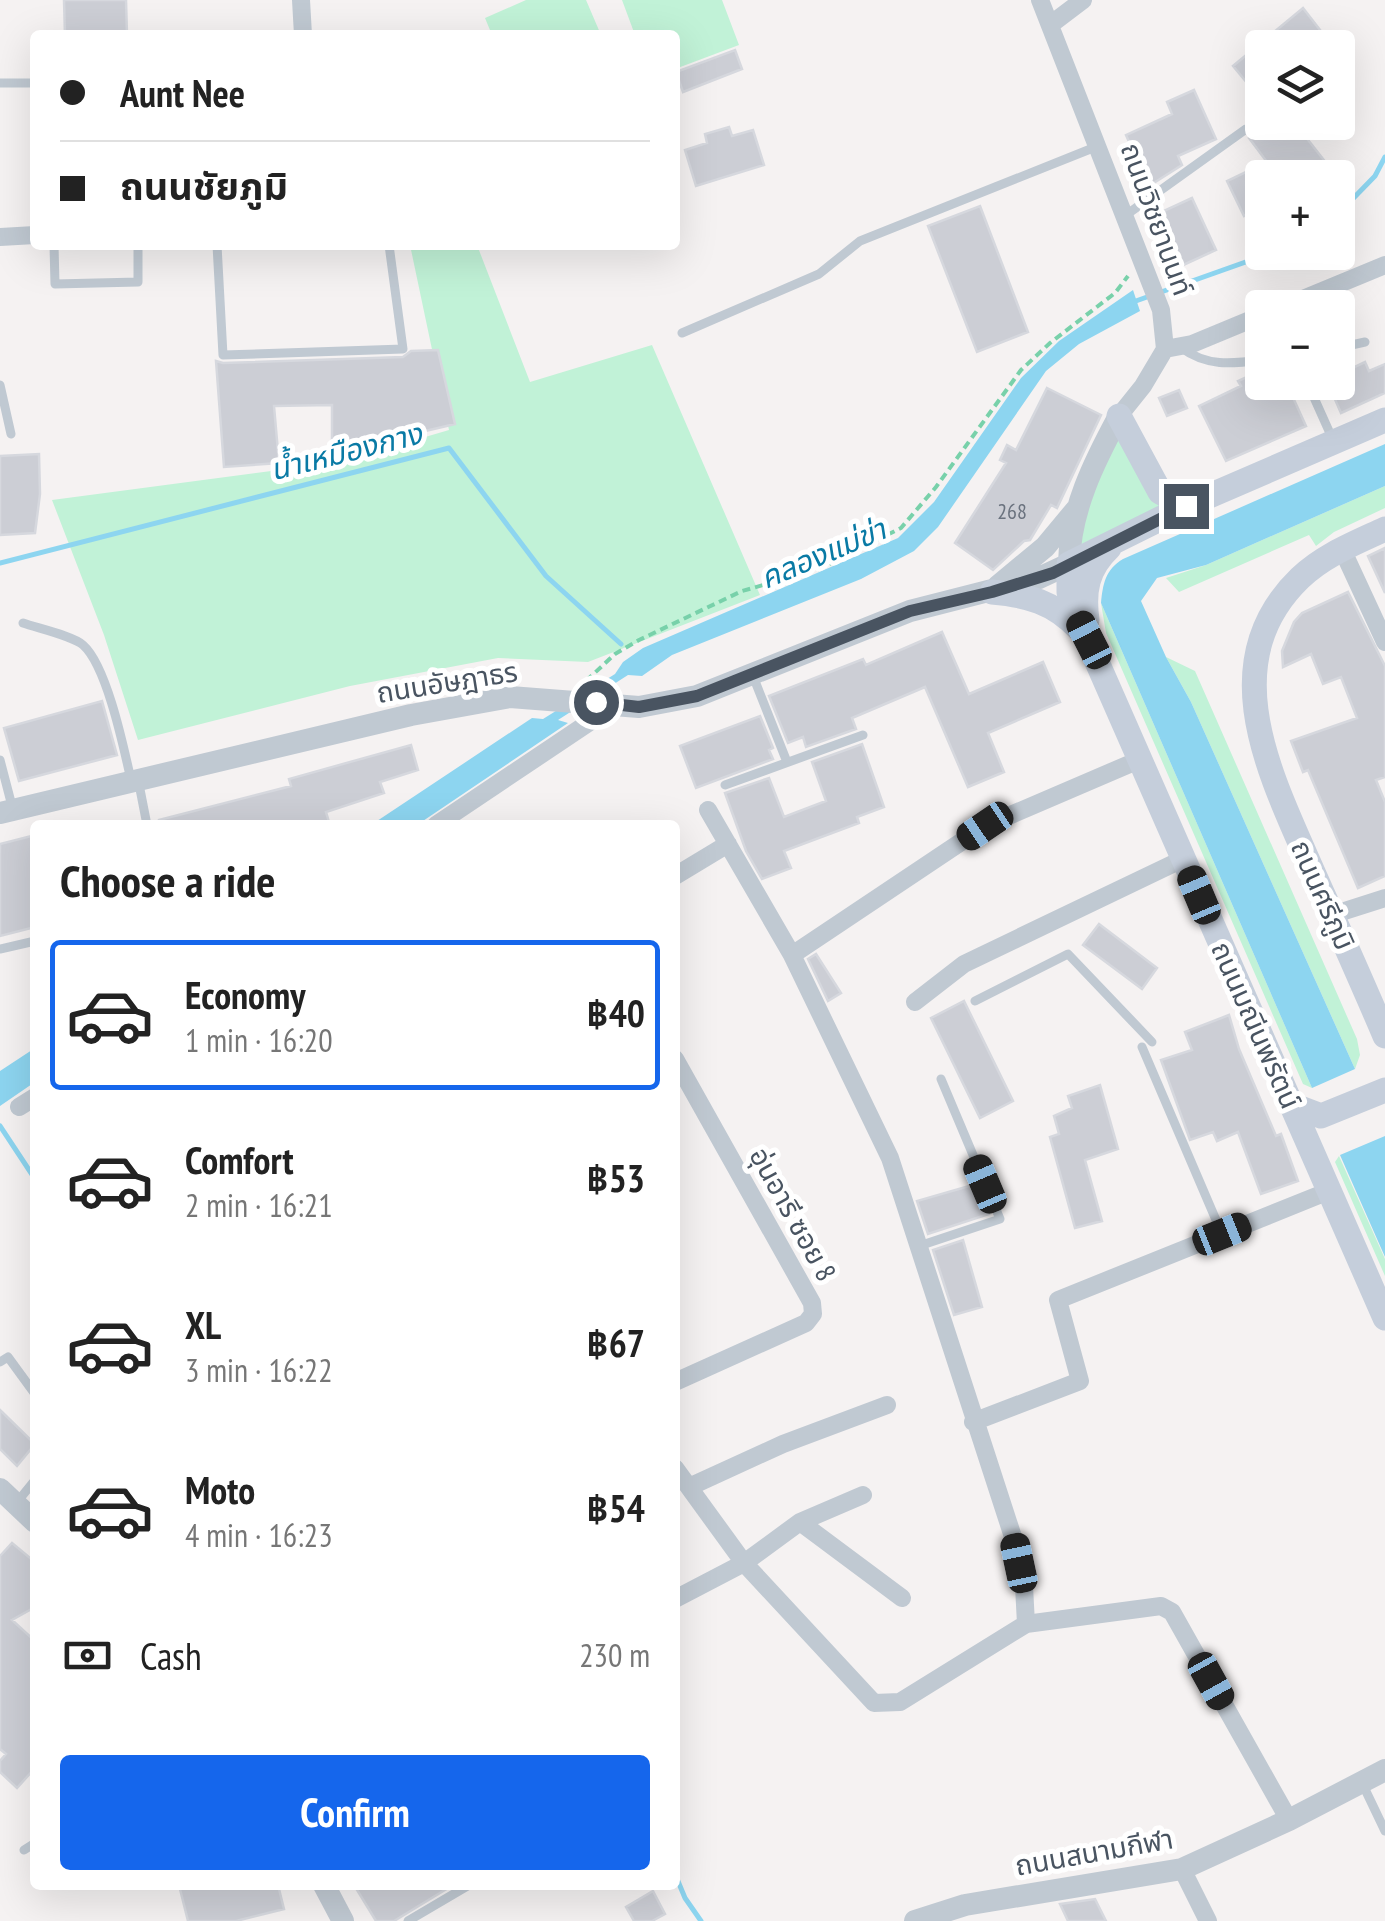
<!DOCTYPE html>
<meta charset="utf-8">
<style>
:root{--surface:#fff;--page:#f6f6f6;--text:#222;--muted:#767676;--line:#e0e0e0;--accent:#1566ec}
body{margin:0;font-family:"PT Sans Narrow","Noto Sans Thai",sans-serif;background:var(--page);color:var(--text);height:100vh;display:flex;flex-direction:column;font-size:38px;white-space:nowrap}
*{box-sizing:border-box;margin:0}
p{font-size:32px;color:var(--muted)}
.icon{flex:none;width:55px;height:55px;fill:none;stroke:currentColor;stroke-width:2;stroke-linecap:round;stroke-linejoin:round}
.map{position:relative;flex:1;overflow:hidden}
.side{position:absolute;left:30px;top:820px;width:650px;height:1070px;display:flex;flex-direction:column;background:var(--surface);border-radius:10px;box-shadow:0 10px 40px #0002}
.side>*{flex:none}
.banner{position:absolute;left:30px;top:30px;width:650px;height:220px;border-radius:10px;box-shadow:0 10px 40px #0002;display:grid;align-content:center;height:220px;padding:0 30px;background:var(--surface)}
.controls{position:absolute;left:1245px;top:30px;display:grid;gap:20px}
.controls a{display:grid;place-items:center;width:110px;height:110px;border-radius:10px;background:var(--surface);box-shadow:0 10px 40px #0002;font-size:50px}
.end{position:absolute;width:45px;height:45px;margin:-22px;border:12px solid #495461;background:#fff;box-shadow:0 0 0 5px #fff}
.from{border-radius:50%}
.car{position:absolute;width:30px;height:60px;margin:-30px -15px;border-radius:12px;box-shadow:0 0 8px 2px #0007;background:linear-gradient(#222 24%,#8ab4d8 0 40%,#222 0 76%,#8ab4d8 0 86%,#222 0)}
.banner b{display:flex;align-items:center;gap:35px;height:95px;font-size:38px}
.banner b+b{border-top:2px solid var(--line)}
.banner i{width:25px;height:25px;background:var(--text)}
ul{padding:0;list-style:none}
li{display:flex;align-items:center;gap:30px;height:150px;margin:0 20px 15px;padding:0 10px;border:5px solid transparent;border-radius:10px}
li div{flex:1}
li b{display:block;font-size:38px}
li em{font-style:normal;font-weight:700}
li.active{border-color:var(--accent)}
li>.icon{width:90px;height:90px;stroke-width:1.5}
h2{padding:0 30px;font-size:45px;line-height:120px}
.pay{display:flex;align-items:center;gap:25px;height:110px;padding:0 30px;font-size:38px}
.pay p{margin-inline-start:auto}
.cta{display:flex;gap:20px;margin-top:auto;padding:20px 30px}
.cta a{flex:1;height:115px;border-radius:10px;background:var(--accent);color:#fff;font-size:40px;font-weight:700;line-height:115px;text-align:center}
.map>svg:first-child{display:block}
.green{fill:#c1f2d7}
.water{fill:#8dd5f0}
.lines{fill:none;stroke-linecap:round;stroke-linejoin:round}
.stream{stroke:#8dd5f0;stroke-width:5}
.building{fill:#ccced5;stroke:#d6d8de;stroke-width:2.5}
.path{stroke:#78d1aa;stroke-width:4;stroke-dasharray:8 5;stroke-linecap:butt}
.service{stroke:#c0c9d2;stroke-width:9}
.minor{stroke:#c0c9d2;stroke-width:18}
.tertiary{stroke:#c0c9d2;stroke-width:22}
.secondary{stroke:#c5cedb;stroke-width:25}
.route{stroke:#495461;stroke-width:12}
.labels{text-anchor:middle;stroke-width:10;stroke-linejoin:round;paint-order:stroke}
.number-label{font-size:22px;fill:#6a727e}
.street-label{font-size:28px;fill:#495461;stroke:#fff}
.water-label{font-size:30px;font-style:italic;fill:#097aa5;stroke:#fff}
</style>
<div class="map">
<svg width="1385" height="1921" viewBox="0 0 1385 1921">
<rect width="100%" height="100%" fill="#f5f2f2"/>
<path class="green" d="M526,0H586L601,35H492L485,18Z
M622,0H722L739,45L675,69V35H635Z
M410,245H477L530,382L652,345L760,595L588,662L498,658L350,686L138,740L104,635L52,500L340,462L449,430Z
M1119,429L1165,504L1076,547L1096,477Z
M1385,486V508L1334,532L1316,546L1309,535L1179,592L1166,578L1206,565Z
M1101,603L1312,1088L1303,1084L1106,633Z
M1166,657L1195,671L1357,1039L1360,1055L1355,1069L1191,702Z
M1339,1156L1385,1259V1276L1335,1162Z"/>
<path class="water" d="M1133,290L1140,311L1079,344L1046,371L938,527L914,551L861,579L672,655L642,676L628,675L558,720L568,723L417,825H371L532,718L543,719L615,674L623,662L643,648L898,538L934,502L1021,378L1059,341Z
M1385,444V486L1206,565L1157,578L1141,601L1166,657L1191,702L1355,1069L1312,1088L1101,603C1103,584 1105,570 1123,559Z
M35,1048V1082L0,1106V1071Z
M1385,1136V1257L1340,1155Z"/>
<g class="lines">
<path class="stream" d="M1338,214L1375,176L1385,157
M1133,302L1274,252
M0,563L449,448L546,576L621,644
M0,1126L35,1179
M675,1813V1821
M675,1874L685,1898L701,1921"/>
</g>
<path class="building" d="M64,0H126L127,35H65Z
M1303,8L1334,48H1262V101L1233,66Z
M735,50L742,69L683,92L676,72Z
M1194,90L1216,139L1178,156L1182,165L1149,186L1126,135L1172,114L1167,102Z
M1269,122H1294L1327,164L1310,178H1262V207L1244,216L1227,181L1267,162L1249,138Z
M729,127L732,136L753,130L764,165L696,186L685,150L707,143L705,134Z
M1192,198L1216,250L1181,266L1157,214Z
M980,206L1028,332L977,352L928,226Z
M438,350L455,424L332,453V405L274,406L279,463L224,467L216,361L223,363L403,357L411,351Z
M1365,362L1369,371L1385,364V393L1341,413L1330,388L1348,380L1344,372Z
M1262,370V382H1286L1306,426L1226,461L1199,406L1241,386L1238,381Z
M1047,388L1101,415L1057,508L1051,505L1030,540L1024,541L993,570L955,543L1006,463L1000,460L1007,445L1016,450Z
M1179,390L1187,408L1167,416L1159,398Z
M39,454L40,494L35,533L0,535V456Z
M1385,548V593L1368,556Z
M1348,592L1385,666V777L1376,780L1385,802V876L1358,888L1308,770L1303,772L1291,741L1357,718L1341,677L1323,684L1311,654L1283,667L1282,651L1294,622L1302,613Z
M942,632L969,694L1043,662L1060,702L988,733L1004,772L968,787L925,687L852,718L856,729L806,747L803,737L788,743L769,696L863,659L866,665Z
M102,701L117,755L19,781L4,728Z
M760,716L773,748L769,750L773,759L696,788L680,746Z
M862,744L884,807L857,817L859,823L784,851L791,868L762,879L746,851L725,793L769,778L784,817L826,801L812,762Z
M411,745L418,770L380,782L384,793L326,812L329,822L317,825H159V820L291,786L289,779Z
M35,835V927L0,936V844Z
M1099,924L1157,968L1142,989L1083,945Z
M816,954L841,993L828,1001L808,959Z
M964,1001L1013,1101L980,1118L931,1018Z
M1229,1015L1239,1049L1276,1136L1281,1134L1298,1181L1261,1194L1238,1132L1217,1141L1213,1132L1190,1140L1161,1060L1192,1050L1185,1032Z
M1100,1085L1118,1149L1085,1160L1102,1221L1075,1228L1050,1137L1059,1134L1054,1116L1072,1108L1068,1096Z
M976,1184L989,1214L928,1234L917,1201Z
M963,1240L982,1307L954,1315L933,1250Z
M0,1410L35,1444L17,1466L0,1449Z
M12,1543L35,1562V1607L12,1620L35,1641V1768L17,1788L0,1772V1761L6,1754L0,1749V1556Z
M179,1885H278L284,1909L236,1921H188Z
M354,1885H453L394,1921H376Z
M653,1891L665,1914L652,1921H634L626,1907Z
M1095,1899L1106,1921H1068L1060,1904Z"/>
<g class="lines">
<path class="path" d="M586,681L615,654L639,640L742,591L817,570L901,528L936,487L1021,370L1050,343L1115,293L1128,276"/>
<path class="service" d="M0,83H35
M1126,215L1246,129
M54,245L55,284L138,282V245
M217,245L223,355L403,349L389,245
M682,333L819,274L860,241L1098,146
M1180,347C1207,367 1231,364 1262,360
M1338,348L1365,342
M1307,382L1333,440
M0,385L11,434
M23,623C37,628 73,636 83,645C107,666 124,749 131,780
M753,676L787,762
M0,760L12,806
M139,784L147,825
M725,785L863,735
M0,949L35,941
M975,1001L1068,954L1152,1042
M1142,1047L1222,1234
M919,1246L1000,1219L941,1079
M0,1362L8,1357L35,1394
M18,1501L35,1480
M1363,1785L1385,1831
M24,1850L35,1843
M408,1921L469,1885"/>
<path class="minor" d="M301,0L303,35
M1040,0L1161,310L1165,349L1143,386L1119,416
M1050,25L1083,0
M0,237L35,235
M1281,308L1385,265
M1165,349L1192,344L1262,315
M1342,549L1385,642
M708,810L792,955L890,1158L1014,1540L1024,1586L1026,1624
M436,825L618,703
M675,876L728,844
M1332,915L1385,898
M792,955L985,826L1139,760
M915,1002L964,964L1183,859
M675,1059L812,1303L813,1314L806,1323L675,1382
M19,1107L35,1097
M973,1422L1080,1381L1058,1300L1329,1191
M675,1468L744,1563L874,1703L900,1702L1026,1624L1161,1606L1172,1612L1289,1820
M689,1487L783,1444L887,1405
M800,1522L902,1598
M675,1599L744,1563L800,1522L863,1495
M1182,1869L1208,1921"/>
<path class="tertiary" d="M998,586L1045,547L1075,511
M0,813L411,715L510,697L639,707L697,696L910,611L1039,578L1069,564C1070,510 1094,462 1119,416
M0,1489L35,1522
M324,1885L343,1921
M915,1921L965,1905L1182,1869L1289,1820L1385,1770"/>
<path class="secondary" d="M1119,416L1160,492L1186,506
M1385,420L1186,506L1069,564V592L1076,614L1385,1318
M1385,529C1355,543 1324,555 1300,578C1216,659 1266,766 1305,854C1332,915 1359,975 1385,1036
M992,592C1027,595 1054,602 1079,629
M1087,620C1083,591 1087,569 1109,548
M1292,1105L1321,1116L1385,1090"/>
</g>
<g class="lines">
<path class="route" d="M596,702L639,707L697,696L910,611L992,592L1053,573L1186,506"/>
</g>
<g class="labels">
<g class="number-label">
<text x="1012" y="519">268</text>
</g>
<g class="street-label">
<text transform="translate(1157 219) rotate(70)" y="10">ถนนวิชยานนท์</text>
<text transform="translate(447 682) rotate(-9)" y="10">ถนนอัษฎาธร</text>
<text transform="translate(1323 895) rotate(66)" y="10">ถนนศรีภูมิ</text>
<text transform="translate(1256 1025) rotate(66)" y="10">ถนนมณีนพรัตน์</text>
<text transform="translate(793 1214) rotate(61)" y="10">อุ่นอารี ซอย 8</text>
<text transform="translate(1094 1852) rotate(-10)" y="10">ถนนสนามกีฬา</text>
</g>
<g class="water-label">
<text transform="translate(346 452) rotate(-14)" y="10">น้ำเหมืองกาง</text>
<text transform="translate(823 554) rotate(-23)" y="10">คลองแม่ข่า</text>
</g>
</g>
</svg>
<div class="controls">
<a><svg class="icon" aria-label="layers" viewBox="0 0 24 24"><path d="M12 4l9 5-9 5-9-5zM3 14l9 5 9-5"/></svg></a>
<a>+</a>
<a>−</a>
</div>
<i class="end from" style="left:596px;top:702px"></i>
<i class="end" style="left:1186px;top:506px"></i>
<i class="car" style="left:1089px;top:640px;rotate:333deg"></i>
<i class="car" style="left:985px;top:826px;rotate:236deg"></i>
<i class="car" style="left:1199px;top:895px;rotate:337deg"></i>
<i class="car" style="left:985px;top:1184px;rotate:337deg"></i>
<i class="car" style="left:1222px;top:1234px;rotate:68deg"></i>
<i class="car" style="left:1019px;top:1563px;rotate:348deg"></i>
<i class="car" style="left:1211px;top:1681px;rotate:151deg"></i>
<div class="banner">
<b><i class="from"></i>Aunt Nee</b>
<b><i></i>ถนนชัยภูมิ</b>
</div>
<section class="side">
<h2>Choose a ride</h2>
<ul>
<li class="active"><svg class="icon" aria-label="car" viewBox="0 0 24 24"><path d="M5 17H2v-5l4-1 3-4h7l3 4 3 1v5h-3M9 17h6M6 11h13"/><circle cx="7" cy="17" r="2"/><circle cx="17" cy="17" r="2"/></svg><div><b>Economy</b><p>1 min · 16:20</p></div><em>฿40</em></li>
<li><svg class="icon" aria-label="car" viewBox="0 0 24 24"><path d="M5 17H2v-5l4-1 3-4h7l3 4 3 1v5h-3M9 17h6M6 11h13"/><circle cx="7" cy="17" r="2"/><circle cx="17" cy="17" r="2"/></svg><div><b>Comfort</b><p>2 min · 16:21</p></div><em>฿53</em></li>
<li><svg class="icon" aria-label="car" viewBox="0 0 24 24"><path d="M5 17H2v-5l4-1 3-4h7l3 4 3 1v5h-3M9 17h6M6 11h13"/><circle cx="7" cy="17" r="2"/><circle cx="17" cy="17" r="2"/></svg><div><b>XL</b><p>3 min · 16:22</p></div><em>฿67</em></li>
<li><svg class="icon" aria-label="car" viewBox="0 0 24 24"><path d="M5 17H2v-5l4-1 3-4h7l3 4 3 1v5h-3M9 17h6M6 11h13"/><circle cx="7" cy="17" r="2"/><circle cx="17" cy="17" r="2"/></svg><div><b>Moto</b><p>4 min · 16:23</p></div><em>฿54</em></li>
</ul>
<div class="pay"><svg class="icon" aria-label="cash" viewBox="0 0 24 24"><path d="M3 7h18v10H3z"/><circle cx="12" cy="12" r="2"/></svg>Cash<p>230 m</p></div>
<div class="cta"><a>Confirm</a></div>
</section>
</div>
